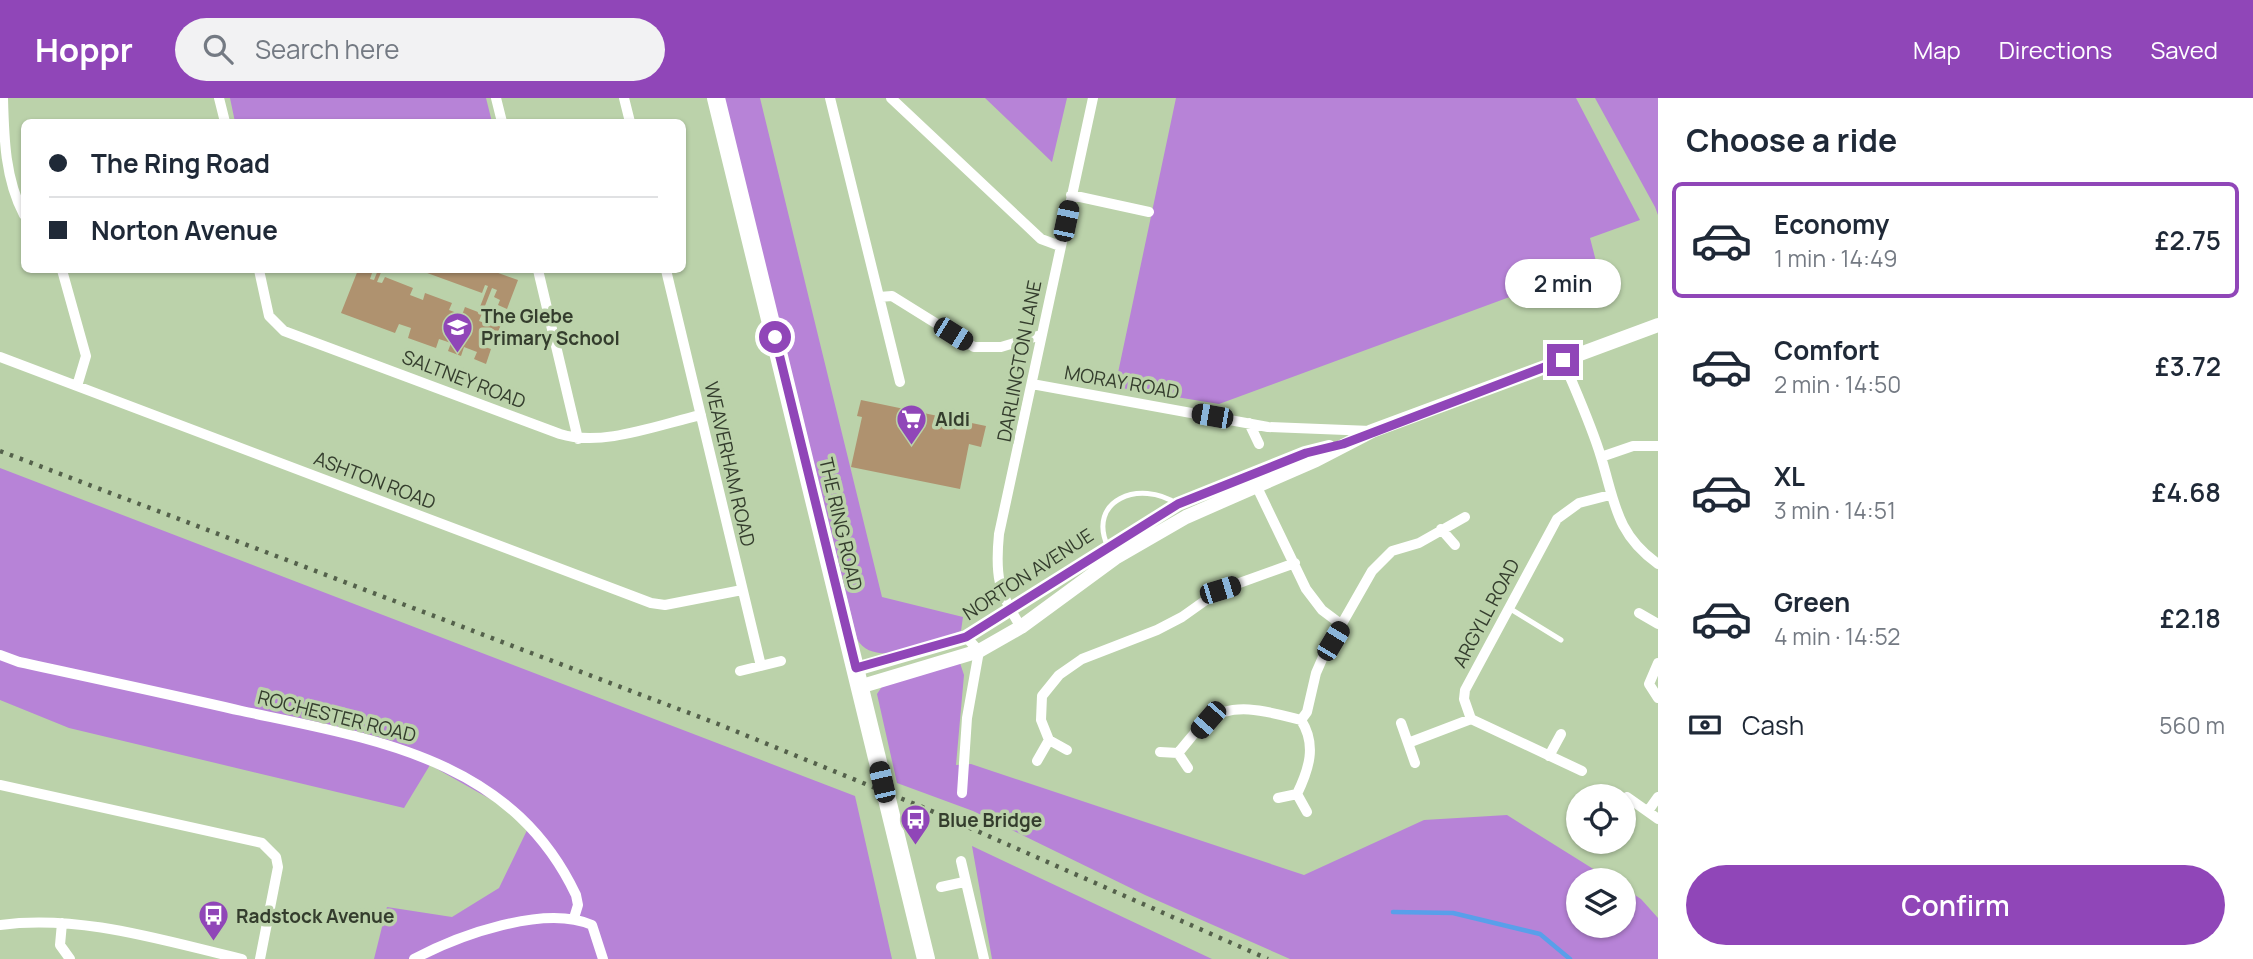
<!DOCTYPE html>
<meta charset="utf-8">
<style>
:root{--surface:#fff;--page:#f2f2f3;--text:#1f2937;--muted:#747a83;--line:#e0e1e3;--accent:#9046b8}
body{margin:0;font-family:Manrope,sans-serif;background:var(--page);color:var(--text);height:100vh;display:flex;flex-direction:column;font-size:26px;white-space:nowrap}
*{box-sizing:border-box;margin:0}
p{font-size:23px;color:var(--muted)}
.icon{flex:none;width:38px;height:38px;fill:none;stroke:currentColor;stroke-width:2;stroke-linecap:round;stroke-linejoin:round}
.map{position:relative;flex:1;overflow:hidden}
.drawer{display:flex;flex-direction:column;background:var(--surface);width:595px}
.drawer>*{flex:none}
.banner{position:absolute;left:21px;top:21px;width:665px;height:154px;border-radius:10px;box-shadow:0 2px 5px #0004;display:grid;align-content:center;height:154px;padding:0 28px;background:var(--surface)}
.fabs{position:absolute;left:1566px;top:686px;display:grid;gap:14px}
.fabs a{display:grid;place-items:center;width:70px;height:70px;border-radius:50%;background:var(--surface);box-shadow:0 2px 5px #0004;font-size:35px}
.end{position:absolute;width:32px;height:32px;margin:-16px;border:9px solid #9046b8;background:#fff;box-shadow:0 0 0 4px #fff}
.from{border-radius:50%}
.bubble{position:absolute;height:49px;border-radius:24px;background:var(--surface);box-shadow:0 2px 5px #0004;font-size:23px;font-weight:600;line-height:49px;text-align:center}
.car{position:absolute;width:21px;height:42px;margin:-21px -10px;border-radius:9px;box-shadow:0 0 5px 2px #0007;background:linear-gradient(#222 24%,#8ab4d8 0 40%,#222 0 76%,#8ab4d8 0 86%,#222 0)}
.banner b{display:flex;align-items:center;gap:24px;height:66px;font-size:26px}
.banner b+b{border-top:2px solid var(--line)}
.banner i{width:18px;height:18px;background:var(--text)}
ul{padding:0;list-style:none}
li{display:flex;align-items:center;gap:21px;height:116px;margin:0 14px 10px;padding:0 14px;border:4px solid transparent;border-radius:10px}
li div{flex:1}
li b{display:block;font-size:26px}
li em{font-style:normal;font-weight:600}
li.current{border-color:var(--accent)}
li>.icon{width:63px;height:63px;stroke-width:1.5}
h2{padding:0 28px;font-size:32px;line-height:84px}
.pay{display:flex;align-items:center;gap:18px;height:77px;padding:0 28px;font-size:26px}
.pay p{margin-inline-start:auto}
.button{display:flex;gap:14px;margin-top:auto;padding:14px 28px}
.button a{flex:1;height:80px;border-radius:42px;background:var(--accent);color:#fff;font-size:28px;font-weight:600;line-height:80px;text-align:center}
header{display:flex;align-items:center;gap:42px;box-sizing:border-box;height:98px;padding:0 35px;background:var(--accent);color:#fff}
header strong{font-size:33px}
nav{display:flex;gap:38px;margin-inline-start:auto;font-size:24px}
.search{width:490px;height:63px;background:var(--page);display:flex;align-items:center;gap:18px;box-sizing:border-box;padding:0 24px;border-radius:38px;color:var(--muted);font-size:26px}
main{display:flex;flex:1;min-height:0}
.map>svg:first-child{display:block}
.green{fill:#b783d7}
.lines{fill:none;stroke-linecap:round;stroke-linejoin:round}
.stream{stroke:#599fea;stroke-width:4.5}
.building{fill:#af926f}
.service{stroke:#fff;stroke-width:5}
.minor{stroke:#fff;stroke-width:10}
.tertiary{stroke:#fff;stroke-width:14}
.primary{stroke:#fff;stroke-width:18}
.rail{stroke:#54614b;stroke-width:4.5;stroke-dasharray:3.5 7;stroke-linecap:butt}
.route{stroke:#9046b8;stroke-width:9}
.labels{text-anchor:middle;stroke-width:7;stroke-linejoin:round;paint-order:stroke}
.poi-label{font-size:19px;font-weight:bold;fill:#343d2d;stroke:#bbd2aa;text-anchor:start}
.street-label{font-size:19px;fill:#343d2d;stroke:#bbd2aa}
</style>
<header>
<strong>Hoppr</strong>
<div class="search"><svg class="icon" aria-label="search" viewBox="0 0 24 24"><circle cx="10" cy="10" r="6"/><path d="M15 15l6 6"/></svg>Search here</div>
<nav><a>Map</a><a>Directions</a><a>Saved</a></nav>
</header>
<main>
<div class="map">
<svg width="1658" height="861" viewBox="0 0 1658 861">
<rect width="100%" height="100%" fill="#bbd2aa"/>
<path class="green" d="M230,0H486L492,24H235Z
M724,0H760L882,499L963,519L961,533C934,543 875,573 857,541Z
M985,0H1067L1052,64Z
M1176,0H1576L1640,122L1590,140L1597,167L1219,306L1115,289Z
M1595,0H1658V117L1655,109Z
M0,370L855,698L892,861H374L387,809L452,819L499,790L531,724L430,667L404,710L69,630L0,602Z
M960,565L964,577L956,667L971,666L1304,777L1424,722L1507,717L1611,782H1578V828H1624V790L1641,801L1658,820V861H1290L1145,797L973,713L897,685L877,596L885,584Z
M972,748L1212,861H992Z"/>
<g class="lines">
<path class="stream" d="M1393,814L1453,815L1540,836L1570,861"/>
</g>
<path class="building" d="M358,172L372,175L370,181L374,182L378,172H382L377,184L382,185L385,179L413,190L410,197L423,202L425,195L452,205L449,212L462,217L465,209L478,214L488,188L485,187L482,195L419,172H490L518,182L507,211L498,207L500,202L494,199L497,192L492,190L479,223L487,226L490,219L502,224L496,239L490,236L485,249L491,251L486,266L474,261L477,254L464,249L461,258L448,253L451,245L439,241L436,250L408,240L411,230L399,226L395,235L341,215Z
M861,302L986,328L981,349L969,346L960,391L851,369L862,319L857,318Z"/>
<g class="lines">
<path class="service" d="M1108,449C1086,402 1140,381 1177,406
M1509,510L1561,542"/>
<path class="minor" d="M3,0C4,40 5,81 24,117
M219,0L225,24
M496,0L502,24
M624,0L630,24
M830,0L900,284
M891,0L1041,141L1060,148
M1071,97L1149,114
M62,172L86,258L77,288
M259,172L269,218L284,233L560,336C603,349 657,327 701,317
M538,172L578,341
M666,172L761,568
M879,199L892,198L974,249H1001L1041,237
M0,259L651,505L665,507L742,492
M1563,262C1576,294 1591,326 1601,359C1615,405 1616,436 1658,466
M1032,286L1268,329L1371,333
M1249,325L1259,346
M1601,359L1633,348H1658
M1254,383L1306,491L1322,512L1342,527
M1441,431L1455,447
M1639,515L1658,526
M1021,529C998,494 995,477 999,436L1093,0
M0,557L19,564C93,580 168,596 242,613C374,641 511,660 576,797L578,807L574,820
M1658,565L1649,586L1658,600
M740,573L781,563
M1471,621L1464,601L1465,592L1557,421L1579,405L1610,397
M1471,621L1582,673
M1301,622L1307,614L1316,575L1323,559L1372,473L1392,453L1419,445L1465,419
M1401,625L1415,665
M1049,642L1041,622L1042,598L1059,577L1082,561L1157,532L1182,519L1220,492L1295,465
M1408,645L1471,621
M1160,654L1178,655C1187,645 1197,630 1208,622C1234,602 1273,615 1301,622C1317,647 1309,671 1297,696L1278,700
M1178,655L1188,670
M1549,658L1561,636
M1037,663L1049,642L1067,652
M0,687L262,745L276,759L278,769L260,861
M962,695L967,620L979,553L966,539
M1297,696L1307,714
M1627,699L1658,721
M1648,713L1658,699
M961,763L984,861
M941,789L964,784
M62,825L60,847L70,861
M0,827C81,816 164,843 242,861
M414,861C459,837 545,806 592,827L603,861"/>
<path class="tertiary" d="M856,571L966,539L1178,406L1305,355L1329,349
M859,589L979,553L1021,529L1115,460L1186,419L1316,362L1372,333L1658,227"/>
<path class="primary" d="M716,0L926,861"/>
<path class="rail" d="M0,353L718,626L927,711L1268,861"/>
</g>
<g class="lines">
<path class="route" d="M775,239L856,570L966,539L1178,406L1306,355L1343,346L1563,262"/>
</g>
<defs>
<symbol id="school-pin" viewBox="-11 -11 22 30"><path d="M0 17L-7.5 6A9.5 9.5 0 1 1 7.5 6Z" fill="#9046b8" stroke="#bbd2aa"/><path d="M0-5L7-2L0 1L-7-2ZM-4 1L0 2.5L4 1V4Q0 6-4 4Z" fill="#fff"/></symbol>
<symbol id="supermarket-pin" viewBox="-11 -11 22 30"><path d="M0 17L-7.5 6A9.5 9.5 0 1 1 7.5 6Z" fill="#9046b8" stroke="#bbd2aa"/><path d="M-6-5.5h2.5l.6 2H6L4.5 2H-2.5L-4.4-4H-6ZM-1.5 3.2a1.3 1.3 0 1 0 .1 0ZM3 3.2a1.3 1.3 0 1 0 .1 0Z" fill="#fff"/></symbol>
<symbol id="bus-pin" viewBox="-11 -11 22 30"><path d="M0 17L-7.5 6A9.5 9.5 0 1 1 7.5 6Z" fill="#9046b8" stroke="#bbd2aa"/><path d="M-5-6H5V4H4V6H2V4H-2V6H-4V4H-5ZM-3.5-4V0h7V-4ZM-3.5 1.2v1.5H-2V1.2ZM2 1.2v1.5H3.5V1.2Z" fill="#fff"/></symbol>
</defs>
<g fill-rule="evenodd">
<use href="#school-pin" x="440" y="212" width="35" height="47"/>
<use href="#supermarket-pin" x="894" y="304" width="35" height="47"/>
<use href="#bus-pin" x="898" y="704" width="35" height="47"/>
<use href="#bus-pin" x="196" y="800" width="35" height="47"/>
</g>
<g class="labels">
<g class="poi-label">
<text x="481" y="225">The Glebe<tspan x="481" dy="22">Primary School</tspan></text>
<text x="935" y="328">Aldi</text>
<text x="938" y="729">Blue Bridge</text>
<text x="236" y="825">Radstock Avenue</text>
</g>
<g class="street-label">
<text transform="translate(1019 263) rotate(-79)" y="7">DARLINGTON LANE</text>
<text transform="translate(464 281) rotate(21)" y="7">SALTNEY ROAD</text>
<text transform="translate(1122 284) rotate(10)" y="7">MORAY ROAD</text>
<text transform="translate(730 366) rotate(77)" y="7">WEAVERHAM ROAD</text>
<text transform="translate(375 382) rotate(21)" y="7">ASHTON ROAD</text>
<text transform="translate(841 426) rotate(77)" y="7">THE RING ROAD</text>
<text transform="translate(1028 476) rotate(-33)" y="7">NORTON AVENUE</text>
<text transform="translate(1486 515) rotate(-62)" y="7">ARGYLL ROAD</text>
<text transform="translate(337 618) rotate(14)" y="7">ROCHESTER ROAD</text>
</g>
</g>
</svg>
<div class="fabs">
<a><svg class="icon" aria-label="locate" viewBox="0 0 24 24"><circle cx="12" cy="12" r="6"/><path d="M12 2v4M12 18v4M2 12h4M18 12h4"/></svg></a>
<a><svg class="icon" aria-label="layers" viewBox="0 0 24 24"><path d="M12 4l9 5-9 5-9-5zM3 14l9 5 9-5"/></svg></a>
</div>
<i class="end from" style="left:775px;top:239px"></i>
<i class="end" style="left:1563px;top:262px"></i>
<div class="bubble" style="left:1505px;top:161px;width:116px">2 min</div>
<i class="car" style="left:1066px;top:123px;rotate:12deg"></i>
<i class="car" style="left:953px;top:236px;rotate:122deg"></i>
<i class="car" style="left:1212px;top:318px;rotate:280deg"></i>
<i class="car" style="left:1220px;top:492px;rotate:73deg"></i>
<i class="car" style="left:1333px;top:543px;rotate:31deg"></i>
<i class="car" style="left:1208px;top:622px;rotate:221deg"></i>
<i class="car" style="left:882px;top:684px;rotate:347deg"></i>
<div class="banner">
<b><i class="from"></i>The Ring Road</b>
<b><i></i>Norton Avenue</b>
</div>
</div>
<section class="drawer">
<h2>Choose a ride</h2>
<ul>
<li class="current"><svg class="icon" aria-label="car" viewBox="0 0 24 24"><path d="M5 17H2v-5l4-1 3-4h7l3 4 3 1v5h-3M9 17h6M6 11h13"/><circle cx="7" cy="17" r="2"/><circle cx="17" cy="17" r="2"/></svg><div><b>Economy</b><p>1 min · 14:49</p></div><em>£2.75</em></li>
<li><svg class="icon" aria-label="car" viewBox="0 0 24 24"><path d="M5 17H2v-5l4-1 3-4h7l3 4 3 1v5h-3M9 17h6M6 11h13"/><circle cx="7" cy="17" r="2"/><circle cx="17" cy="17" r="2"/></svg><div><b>Comfort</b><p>2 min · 14:50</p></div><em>£3.72</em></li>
<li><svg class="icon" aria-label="car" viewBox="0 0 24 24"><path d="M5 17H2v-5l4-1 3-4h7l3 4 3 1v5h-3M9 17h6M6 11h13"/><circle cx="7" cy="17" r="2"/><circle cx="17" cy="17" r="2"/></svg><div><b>XL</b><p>3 min · 14:51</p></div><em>£4.68</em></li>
<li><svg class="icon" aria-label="car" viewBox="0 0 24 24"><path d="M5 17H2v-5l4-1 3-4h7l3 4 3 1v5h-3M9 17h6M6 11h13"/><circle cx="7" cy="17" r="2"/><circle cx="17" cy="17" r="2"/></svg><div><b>Green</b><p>4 min · 14:52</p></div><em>£2.18</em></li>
</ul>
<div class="pay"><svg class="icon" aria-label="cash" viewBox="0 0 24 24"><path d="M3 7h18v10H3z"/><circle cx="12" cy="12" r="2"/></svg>Cash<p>560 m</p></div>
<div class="button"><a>Confirm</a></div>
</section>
</main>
